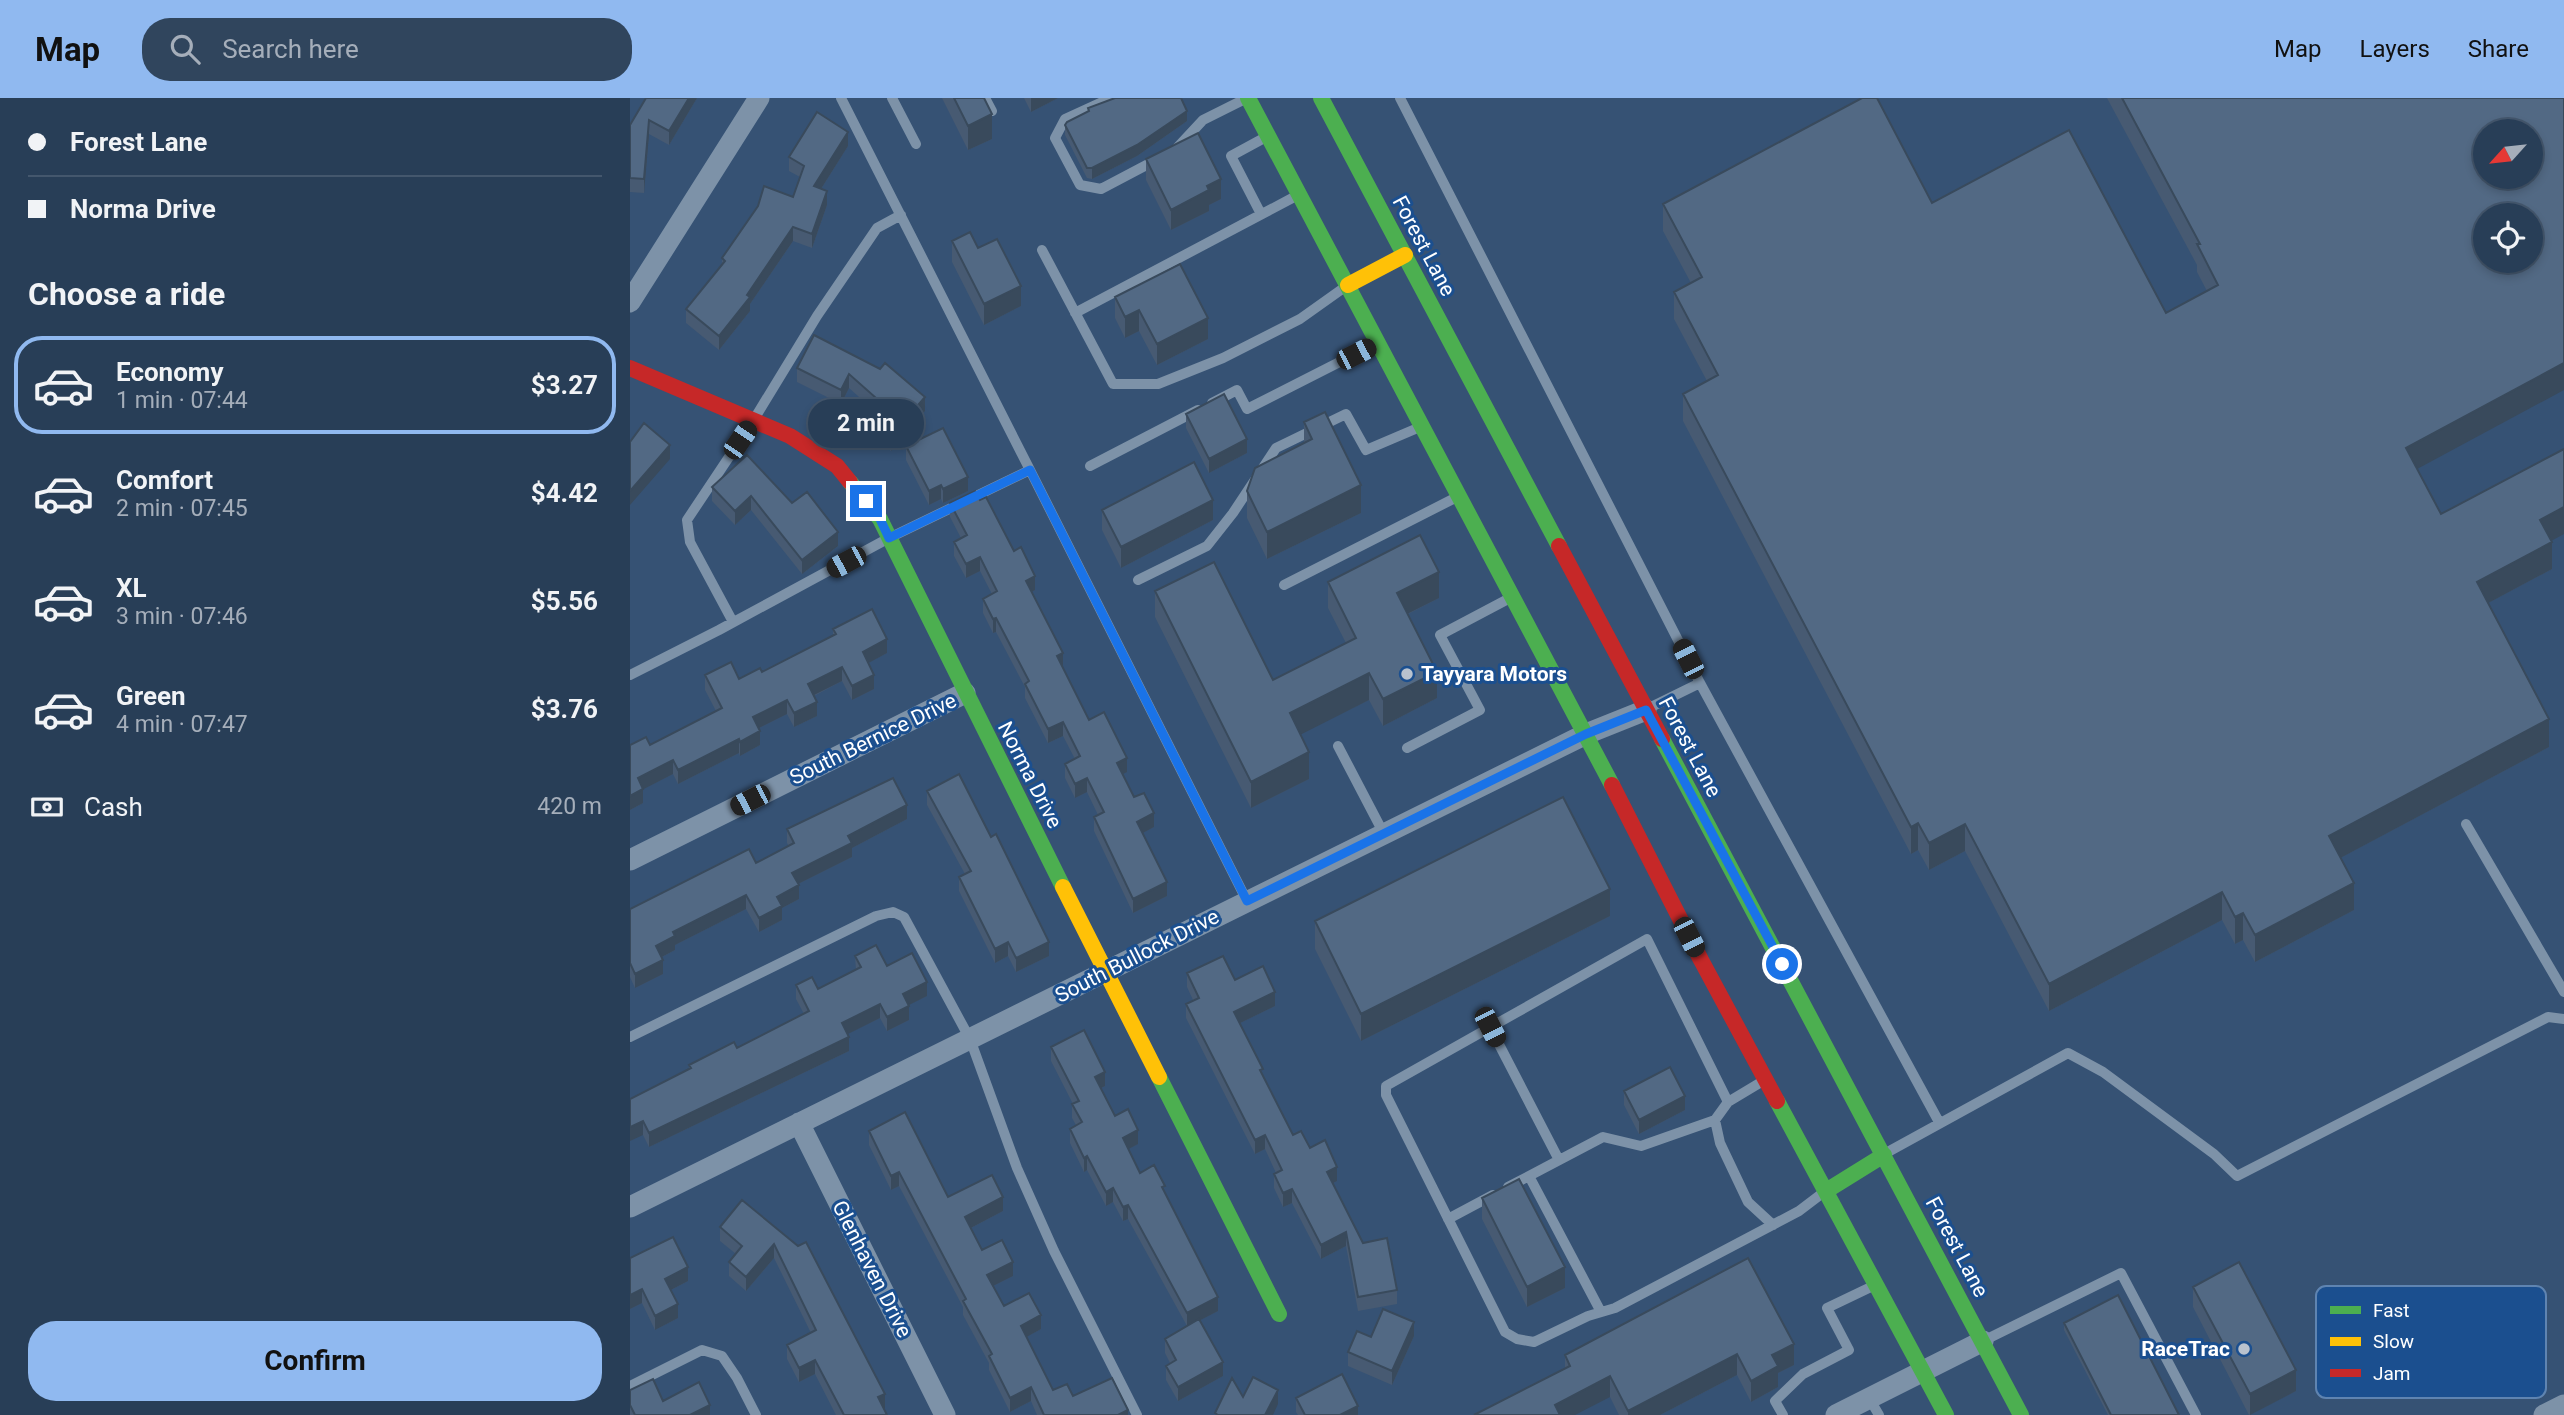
<!DOCTYPE html>
<meta charset="utf-8">
<style>
:root{--surface:#283e57;--page:#30455d;--text:#f1f3f6;--muted:#a5aeba;--line:#44576d;--accent:#90b9f0}
body{margin:0;font-family:Roboto,sans-serif;background:var(--page);color:var(--text);height:100vh;display:flex;flex-direction:column;font-size:26px;white-space:nowrap}
*{box-sizing:border-box;margin:0}
p{font-size:23px;color:var(--muted)}
.icon{flex:none;width:38px;height:38px;fill:none;stroke:currentColor;stroke-width:2;stroke-linecap:round;stroke-linejoin:round}
.map{position:relative;flex:1;overflow:hidden}
.sheet{display:flex;flex-direction:column;background:var(--surface);width:630px}
.sheet>*{flex:none}
.top-card{display:grid;align-content:center;height:154px;padding:0 28px;background:var(--surface)}
.needle{width:46px;rotate:243deg}
.fabs{position:absolute;left:1843px;top:21px;display:grid;gap:14px}
.fabs a{display:grid;place-items:center;width:70px;height:70px;border-radius:50%;background:var(--surface);box-shadow:0 4px 10px #0003,0 0 0 2px var(--line);font-size:35px}
.end{position:absolute;width:32px;height:32px;margin:-16px;border:9px solid #1a73e8;background:#fff;box-shadow:0 0 0 4px #fff}
.from{border-radius:50%}
.bubble{position:absolute;height:49px;border-radius:24px;background:var(--surface);box-shadow:0 4px 10px #0003,0 0 0 2px var(--line);font-size:23px;font-weight:700;line-height:49px;text-align:center}
.car{position:absolute;width:21px;height:42px;margin:-21px -10px;border-radius:9px;box-shadow:0 0 5px 2px #0007;background:linear-gradient(#222 24%,#8ab4d8 0 40%,#222 0 76%,#8ab4d8 0 86%,#222 0)}
.top-card b{display:flex;align-items:center;gap:24px;height:66px;font-size:26px}
.top-card b+b{border-top:2px solid var(--line)}
.top-card i{width:18px;height:18px;background:var(--text)}
ul{padding:0;list-style:none}
li{display:flex;align-items:center;gap:21px;height:98px;margin:0 14px 10px;padding:0 14px;border:4px solid transparent;border-radius:28px}
li div{flex:1}
li b{display:block;font-size:26px}
li em{font-style:normal;font-weight:700}
li.active{border-color:var(--accent)}
li>.icon{width:63px;height:63px;stroke-width:1.5}
h2{padding:0 28px;font-size:32px;line-height:84px}
.pay{display:flex;align-items:center;gap:18px;height:77px;padding:0 28px;font-size:26px}
.pay p{margin-inline-start:auto}
.action{display:flex;gap:14px;margin-top:auto;padding:14px 28px}
.action a{flex:1;height:80px;border-radius:28px;background:var(--accent);color:#111;font-size:28px;font-weight:700;line-height:80px;text-align:center}
header{display:flex;align-items:center;gap:42px;box-sizing:border-box;height:98px;padding:0 35px;background:var(--accent);color:#111}
header strong{font-size:33px}
nav{display:flex;gap:38px;margin-inline-start:auto;font-size:24px}
.search{width:490px;height:63px;background:var(--page);display:flex;align-items:center;gap:18px;box-sizing:border-box;padding:0 24px;border-radius:28px;color:var(--muted);font-size:26px}
main{display:flex;flex:1;min-height:0}
.map>svg:first-child{display:block}
.lines{fill:none;stroke-linecap:round;stroke-linejoin:round}
.lane{stroke:#7d92a8;stroke-width:10}
.street{stroke:#7d92a8;stroke-width:21}
.fast{stroke:#4caf50;stroke-width:16}
.slow{stroke:#ffc107;stroke-width:16}
.jam{stroke:#c62828;stroke-width:16}
.wall{fill:#475a72}
.shaded-wall{fill:#394a5c}
.building{fill:#526984;stroke:#394a5c;stroke-width:2;fill-rule:evenodd}
.route{stroke:#1a73e8;stroke-width:9}
.poi-dot{fill:#b9c2ce;stroke:#1b4f8f;stroke-width:2.5}
.labels{text-anchor:middle;stroke-width:6;stroke-linejoin:round;paint-order:stroke}
.street-label{font-size:21px;fill:#fff;stroke:#1b4f8f}
.poi-label{font-size:21px;font-weight:bold;fill:#fff;stroke:#1b4f8f;text-anchor:start}
.key{fill:#1b4f8f;stroke:#5f84b1;stroke-width:2}
.key-label{font-size:19px;fill:#fff}
</style>
<header>
<strong>Map</strong>
<div class="search"><svg class="icon" aria-label="search" viewBox="0 0 24 24"><circle cx="10" cy="10" r="6"/><path d="M15 15l6 6"/></svg>Search here</div>
<nav><a>Map</a><a>Layers</a><a>Share</a></nav>
</header>
<main>
<section class="sheet">
<div class="top-card">
<b><i class="from"></i>Forest Lane</b>
<b><i></i>Norma Drive</b>
</div>
<h2>Choose a ride</h2>
<ul>
<li class="active"><svg class="icon" aria-label="car" viewBox="0 0 24 24"><path d="M5 17H2v-5l4-1 3-4h7l3 4 3 1v5h-3M9 17h6M6 11h13"/><circle cx="7" cy="17" r="2"/><circle cx="17" cy="17" r="2"/></svg><div><b>Economy</b><p>1 min · 07:44</p></div><em>$3.27</em></li>
<li><svg class="icon" aria-label="car" viewBox="0 0 24 24"><path d="M5 17H2v-5l4-1 3-4h7l3 4 3 1v5h-3M9 17h6M6 11h13"/><circle cx="7" cy="17" r="2"/><circle cx="17" cy="17" r="2"/></svg><div><b>Comfort</b><p>2 min · 07:45</p></div><em>$4.42</em></li>
<li><svg class="icon" aria-label="car" viewBox="0 0 24 24"><path d="M5 17H2v-5l4-1 3-4h7l3 4 3 1v5h-3M9 17h6M6 11h13"/><circle cx="7" cy="17" r="2"/><circle cx="17" cy="17" r="2"/></svg><div><b>XL</b><p>3 min · 07:46</p></div><em>$5.56</em></li>
<li><svg class="icon" aria-label="car" viewBox="0 0 24 24"><path d="M5 17H2v-5l4-1 3-4h7l3 4 3 1v5h-3M9 17h6M6 11h13"/><circle cx="7" cy="17" r="2"/><circle cx="17" cy="17" r="2"/></svg><div><b>Green</b><p>4 min · 07:47</p></div><em>$3.76</em></li>
</ul>
<div class="pay"><svg class="icon" aria-label="cash" viewBox="0 0 24 24"><path d="M3 7h18v10H3z"/><circle cx="12" cy="12" r="2"/></svg>Cash<p>420 m</p></div>
<div class="action"><a>Confirm</a></div>
</section>
<div class="map">
<svg width="1934" height="1317" viewBox="0 0 1934 1317">
<rect width="100%" height="100%" fill="#365274"/>
<g class="lines">
<path class="lane" d="M262,0L286,46
M355,0L362,13
M481,0L435,21L425,40L450,87L471,91L526,62
M770,0L1070,585L1309,1024
M546,51L573,22L617,0
M631,116L601,58L636,39
M412,152L483,286H528L593,260L670,221L715,189
M445,215L668,97
M582,305L607,292L617,311L745,246
M460,368L568,312
M400,372L617,803
M508,482L577,448L603,415L646,350L716,316L736,352L790,329
M654,487L827,399
M103,524L60,444L57,422L123,323L187,218L247,130L271,117
M0,577L89,532L259,440L400,372L211,0
M1019,610L1070,585
M708,648L754,736
M777,650L850,612L810,537L880,500
M1836,726L1934,894
M860,929L929,1062
M0,939L246,818L263,814L274,819L340,941L387,1070L424,1153L507,1317
M1098,1004L1133,983
M1256,1055L1438,955L1473,974L1584,1056L1607,1078L1918,919L1934,921
M899,1078L971,1214
M878,1089L973,1039L1011,1048L1085,1022
M818,1121L863,1097
M1143,1127L1118,1104L1090,1045L1085,1022L1098,1004L1017,841L756,988V997L875,1234L887,1241L904,1244L958,1218L985,1210L1169,1113L1194,1094
M1353,1243L1491,1175L1566,1317
M0,1288L72,1252L92,1258L107,1280L126,1317
M1239,1300L1249,1317
M1153,1317L1145,1303L1173,1276L1219,1252L1197,1210L1243,1188"/>
<path class="street" d="M0,204L129,0
M0,762L335,595
M169,1025L315,1317
M0,1109L956,636L1016,612
M1206,1317L1353,1243
M1914,1317L1934,1307"/>
<path class="fast" d="M618,0L982,687
M691,0L929,448
M220,384L250,421L433,789
M1032,641L1391,1317
M529,979L649,1216
M1147,1003L1316,1317
M1196,1093L1254,1057"/>
<path class="slow" d="M718,187L775,157
M433,789L529,979"/>
<path class="jam" d="M0,270L160,338L207,368L220,384
M929,448L1032,641
M982,687L1071,862L1147,1003"/>
</g>
<path class="wall" d="M67,0L39,47L19,36L14,95L0,94V27Z
M312,0H354L362,41L338,52Z
M394,0H428L401,14Z
M1477,0H1934L1787,371L1811,416L1921,443L1922,471L1858,505L1919,649L1710,760L1724,812L1625,864L1613,842L1605,846L1592,822L1419,913L1335,753L1299,772L1288,752L1281,756L1053,323V296L1077,283L1044,221V194L1061,185L1033,133V106L1302,105L1536,215L1577,193L1567,174V167Z
M458,10L557,23L507,58L462,81L457,80L435,37V27L458,13Z
M218,48L191,91L197,107L182,150L163,143L120,206V213L89,252L56,225V211L92,167V160L163,99L170,79L159,73V59Z
M516,61L591,101L579,107V113L541,132L516,82Z
M322,143L348,150L391,208L354,227L322,164Z
M485,199L578,241L527,267L509,233L495,240L485,220Z
M184,237L295,313L261,353L241,336V322L247,315L219,290L211,306L167,284V270Z
M556,316L617,355L579,375L556,330Z
M674,324L731,415L637,461L617,420V393L674,345Z
M276,348L338,393L313,405L311,401L299,407L276,362Z
M82,389L162,405L208,448L172,476L121,412L105,427L82,403Z
M350,402L384,453L405,492L401,494L432,569L459,622L497,674L492,676L504,699L524,729L512,735L537,798L503,815L464,733V719L468,717L457,694L445,700L435,680V666L445,661L433,638L418,645L395,600V589L366,534L363,535L353,515V501L362,496L350,473L336,480L324,458V444L331,440L320,419V405Z
M472,412L583,422L491,470L472,432Z
M698,484L809,500L778,516L807,600L753,628L739,602L670,636L679,681L621,710L525,519V493L643,582L716,545L698,510Z
M203,531L257,555L238,565L244,591L222,602L212,583L184,598L187,618L164,629L157,616L129,630L130,647L110,658L109,655L48,686L43,676L13,691V705L0,712V647H20L86,613L75,592V577L109,581L132,574L203,537Z
M297,693L419,858L386,874L378,858L365,865L329,793V779L335,776L297,707Z
M277,721L222,750V759L168,786L169,801L152,810V822L129,834L116,811L45,847V852L32,859L33,876L5,890L0,879V811L126,765L159,748L157,745V731Z
M980,818L731,943L685,851V823Z
M225,858L257,868L297,898L278,907L279,922L257,933L250,920L217,936L219,953L19,1049L13,1037L0,1001L59,971V967L107,950L174,916L166,901V887L188,891L226,872Z
M557,875L605,882L645,908L610,925L633,977L663,1037L680,1050L707,1083L703,1085L733,1145L767,1192V1206L728,1213L716,1148L691,1161L662,1105L653,1109L644,1090V1076L646,1075L635,1051L625,1056L556,920V906L563,902L557,889Z
M421,949L475,988L471,990L485,1018L508,1046L498,1051L510,1075L535,1095L588,1213L570,1222L593,1278L548,1303L536,1282V1268L540,1265L535,1255V1241L557,1228L498,1121L493,1123L483,1104L476,1108L457,1072L454,1074L440,1045V1031L446,1027L442,1020V1006H443L421,963Z
M994,993L1055,1012L1009,1036L994,1007Z
M239,1033L318,1099L373,1113L341,1130L352,1152L383,1178L363,1188L374,1208L411,1231L396,1239L423,1292L498,1317H407L401,1303L380,1314L359,1272V1265L333,1217V1209L269,1088L261,1092L239,1047Z
M852,1100L935,1190L897,1209L852,1121Z
M90,1129L168,1148L255,1310H253L257,1317H206L185,1276L169,1284L157,1261V1247L181,1235L144,1160L116,1193L99,1178V1164L106,1156L90,1143Z
M0,1160L58,1183L41,1192L48,1220L25,1232L12,1205L0,1211Z
M1118,1160L1164,1267L1148,1275V1289L1121,1304L1107,1277L1030,1317H989L980,1299L935,1271V1257Z
M1563,1189L1666,1293L1619,1317L1563,1209Z
M1434,1225L1549,1317H1478L1434,1232Z
M784,1238L762,1287L718,1268V1254Z
M0,1292L33,1303L80,1317H0Z
M666,1300L728,1317H668L666,1314Z"/>
<path class="shaded-wall" d="M59,0H67L39,47V33Z
M401,0H428L401,14Z
M557,13V23L507,58L462,81V70Z
M362,16V41L338,52V28Z
M19,22V36L14,95V81Z
M218,34V48L184,102V88Z
M591,81V101L579,107V113L541,132V112L577,88Z
M197,93V107L182,150V136Z
M163,129V143L120,206V213L89,252V238Z
M391,188V208L354,227V206Z
M509,212V233L495,240V219Z
M578,220V241L527,267V246Z
M1934,265V292L1776,377V350Z
M219,276V290L211,306V292Z
M295,299V313L261,353V339Z
M617,341V355L579,375V361Z
M40,347V361L0,407V393Z
M338,379V393L313,405V391Z
M311,387V401L299,407V393Z
M731,387V415L637,461V434Z
M121,398V412L105,427V413Z
M583,402V422L491,470V449Z
M1934,409V436L1910,449V422Z
M208,434V448L172,476V462Z
M1922,444V471L1847,511V484Z
M350,459V473L336,480V466Z
M809,474V500L767,521V495Z
M405,478V492L396,497V483Z
M366,520V534L363,535V521Z
M257,541V555L233,568V554Z
M433,555V569L427,558Z
M212,569V583L178,600V586Z
M807,574V600L753,628V601Z
M739,575V602L660,642V615Z
M244,577V591L222,602V588Z
M157,602V616L123,633V619Z
M187,604V618L164,629V615Z
M1919,621V649L1699,766V738Z
M433,624V638L418,645V631Z
M130,633V647L110,658V644Z
M109,641V655L48,686V672Z
M679,654V681L621,710V684Z
M497,660V674L487,679V665Z
M43,662V676L8,694V680Z
M457,680V694L445,700V686Z
M13,691V705L0,712V698Z
M277,707V721L222,750V759L162,789V775L218,738Z
M524,715V729L507,738V724Z
M1288,725V752L1281,756V729Z
M1335,726V753L1299,772V745Z
M537,784V798L503,815V801Z
M1724,785V812L1625,864V837Z
M169,787V801L152,810V822L129,834V820L147,799Z
M980,791V818L731,943V916Z
M1592,794V822L1419,913V886Z
M116,797V811L45,847V852L26,862V848L43,834Z
M1613,815V842L1605,846V819Z
M378,844V858L365,865V851Z
M419,844V858L386,874V860Z
M33,862V876L5,890V876Z
M297,884V898L273,910V896Z
M645,894V908L604,928V914Z
M250,906V920L212,939V925Z
M279,908V922L257,933V919Z
M219,939V953L19,1049V1035Z
M475,974V988L465,993V979Z
M1055,998V1012L1009,1036V1022Z
M13,1023V1037L0,1043V1029Z
M508,1032V1046L493,1054V1040Z
M635,1037V1051L625,1056V1042Z
M457,1058V1072L454,1074V1060Z
M707,1069V1083L697,1088V1074Z
M269,1074V1088L261,1092V1078Z
M483,1090V1104L476,1108V1094Z
M662,1091V1105L653,1109V1095Z
M373,1099V1113L335,1133V1119Z
M498,1107V1121L493,1123V1109Z
M716,1134V1148L691,1161V1147Z
M144,1146V1160L116,1193V1179Z
M383,1164V1178L357,1191V1177Z
M58,1169V1183L35,1195V1181Z
M935,1169V1190L897,1209V1189Z
M12,1191V1205L0,1211V1197Z
M588,1199V1213L557,1229V1215Z
M48,1206V1220L25,1232V1218Z
M411,1217V1231L391,1242V1228Z
M784,1224V1238L762,1287V1273Z
M1164,1246V1267L1148,1275V1289L1121,1304V1283L1142,1257Z
M1107,1256V1277L1030,1317H998V1313Z
M185,1262V1276L169,1284V1270Z
M593,1264V1278L548,1303V1289Z
M1666,1272V1293L1620,1317V1296Z
M980,1278V1299L945,1317H925V1307Z
M401,1289V1303L380,1314V1300Z
M648,1292V1306L643,1317H635Z
M255,1296V1310L248,1313V1299Z
M80,1307V1317H60Z
M728,1308V1317H710Z
M498,1312V1317H488Z"/>
<path class="building" d="M16,0H59L39,33L19,22L14,81L0,80V27Z
M324,0H354L362,16L338,28Z
M485,0H551L557,13L507,47L462,70H457L435,27L437,24L459,13L458,10Z
M1232,0H1247L1302,105L1439,32L1536,215L1588,187L1567,146H1570L1492,0H1934V265L1776,350L1811,416L1934,351V409L1910,422L1922,444L1847,484L1919,621L1699,738L1724,785L1625,837L1613,815L1605,819L1592,794L1419,886L1335,726L1299,745L1288,725L1281,729L1053,296L1088,277L1044,194L1072,179L1033,106ZM1855,33H1900V79H1855ZM1855,117H1900V163H1855Z
M187,14L218,34L184,88L197,93L182,136L163,129L117,197L120,199L89,238L56,211L95,163L92,160L128,108L134,88L163,99L174,68L159,59Z
M568,35L591,81L577,88L579,92L541,112L516,61Z
M340,134L348,150L367,141L391,188L354,206L322,143Z
M550,166L578,220L527,246L509,212L495,219L485,199Z
M184,237L250,271L255,265L295,299L261,339L241,322L254,307L219,276L211,292L167,270Z
M594,296L617,341L579,361L556,316Z
M695,314L731,387L637,434L617,393L625,370L682,341L674,324Z
M14,325L40,347L0,393V344Z
M313,330L338,379L313,391L311,387L299,393L276,348Z
M117,357L162,405L177,394L208,434L172,462L121,398L105,413L82,389Z
M564,364L583,402L491,449L472,412Z
M345,393L350,402L356,399L384,453L391,449L405,478L396,483L433,555L427,558L459,622L474,614L497,660L487,665L504,699L514,695L524,715L507,724L537,784L503,801L464,719L474,714L457,680L445,686L435,666L450,658L433,624L418,631L395,586L399,583L366,520L363,521L353,501L367,493L350,459L336,466L324,444L337,437L320,405Z
M790,437L809,474L767,495L807,574L753,601L739,575L660,615L679,654L621,684L525,493L584,464L643,582L726,540L698,484Z
M242,511L257,541L233,554L244,577L222,588L212,569L178,586L187,604L164,615L157,602L123,619L130,633L110,644L109,641L48,672L43,662L8,680L13,691L0,698V647L16,639L20,647L92,610L75,577L101,564L109,581L130,570L132,574L206,536L203,531Z
M329,676L361,739L366,736L419,844L386,860L378,844L365,851L329,779L341,773L297,693Z
M263,680L277,707L218,738L222,745L162,775L169,787L147,799L152,808L129,820L116,797L43,834L45,838L26,848L33,862L5,876L0,865V811L119,751L126,765L164,745L157,731Z
M933,699L980,791L731,916L685,823Z
M246,847L257,868L282,855L297,884L273,896L279,908L257,919L250,906L212,925L219,939L19,1035L13,1023L0,1029V1001L61,970L59,967L104,944L107,950L179,913L166,887L182,879L188,891L231,869L225,858Z
M593,858L605,882L633,868L645,894L604,914L633,971L630,972L663,1037L671,1033L680,1050L695,1042L707,1069L697,1074L733,1145L757,1140L767,1192L728,1199L716,1134L691,1147L662,1091L653,1095L644,1076L652,1072L635,1037L625,1042L556,906L569,900L557,875Z
M454,932L475,974L465,979L485,1018L498,1011L508,1032L493,1040L510,1075L524,1067L535,1088L532,1089L588,1199L557,1215L498,1107L493,1109L483,1090L476,1094L457,1058L454,1060L440,1031L452,1024L442,1006L449,1003L421,949Z
M1040,969L1055,998L1009,1022L994,993Z
M275,1014L318,1099L362,1077L373,1099L335,1119L352,1152L372,1142L383,1164L357,1177L374,1208L399,1195L411,1217L391,1228L423,1292L437,1286L443,1298L482,1280L498,1312L488,1317H414L401,1289L380,1300L359,1258L362,1256L333,1203L336,1201L269,1074L261,1078L239,1033Z
M889,1081L935,1169L897,1189L852,1100Z
M112,1102L168,1148L176,1144L255,1296L248,1299L257,1317H214L185,1262L169,1270L157,1247L186,1232L144,1146L116,1179L99,1164L112,1148L90,1129Z
M43,1139L58,1169L35,1181L48,1206L25,1218L12,1191L0,1197V1160Z
M1118,1160L1164,1246L1142,1257L1148,1268L1121,1283L1107,1256L998,1313L980,1278L925,1307L930,1317H844L940,1268L935,1257Z
M1609,1164L1666,1272L1620,1296L1563,1189Z
M1488,1197L1549,1317H1481L1434,1225Z
M753,1211L784,1224L762,1273L718,1254L727,1233L741,1239Z
M569,1221L593,1264L548,1289L536,1268L546,1262L535,1241Z
M712,1276L728,1308L710,1317H675L666,1300Z
M623,1279L648,1292L635,1317H588L585,1315L602,1280L613,1299Z
M23,1281L33,1303L69,1284L80,1307L60,1317H5L0,1307V1292Z"/>
<g class="lines">
<path class="route" d="M236,403L250,421L259,440L400,372L617,803L956,636L1016,612L1152,866"/>
</g>
<g class="poi-dot">
<circle cx="777" cy="576" r="7"/>
<circle cx="1614" cy="1251" r="7"/>
</g>
<g class="labels">
<g class="street-label">
<text transform="translate(794 148) rotate(62)" y="7">Forest Lane</text>
<text transform="translate(243 641) rotate(-26)" y="7">South Bernice Drive</text>
<text transform="translate(1060 649) rotate(62)" y="7">Forest Lane</text>
<text transform="translate(400 677) rotate(63)" y="7">Norma Drive</text>
<text transform="translate(507 858) rotate(-27)" y="7">South Bullock Drive</text>
<text transform="translate(1327 1149) rotate(62)" y="7">Forest Lane</text>
<text transform="translate(242 1171) rotate(63)" y="7">Glenhaven Drive</text>
</g>
<g class="poi-label">
<text x="791" y="583">Tayyara Motors</text>
<text x="1600" y="1258" text-anchor="end">RaceTrac</text>
</g>
</g>
<rect x="1686" y="1188" width="230" height="112" rx="10" class="key"/>
<rect x="1700" y="1208" width="31" height="8" fill="#4caf50"/>
<rect x="1700" y="1239" width="31" height="9" fill="#ffc107"/>
<rect x="1700" y="1271" width="31" height="8" fill="#c62828"/>
<g class="key-label">
<text x="1743" y="1219">Fast</text>
<text x="1743" y="1250">Slow</text>
<text x="1743" y="1282">Jam</text>
</g>
</svg>
<div class="fabs">
<a><svg class="needle" viewBox="-14 -14 28 28"><path d="M0-13l5 13h-10z" fill="#e53935"/><path d="M0 13l5-13h-10z" fill="#a5aeba"/></svg></a>
<a><svg class="icon" aria-label="locate" viewBox="0 0 24 24"><circle cx="12" cy="12" r="6"/><path d="M12 2v4M12 18v4M2 12h4M18 12h4"/></svg></a>
</div>
<i class="end from" style="left:1152px;top:866px"></i>
<i class="end" style="left:236px;top:403px"></i>
<div class="bubble" style="left:178px;top:301px;width:116px">2 min</div>
<i class="car" style="left:726px;top:256px;rotate:63deg"></i>
<i class="car" style="left:110px;top:342px;rotate:34deg"></i>
<i class="car" style="left:216px;top:464px;rotate:242deg"></i>
<i class="car" style="left:1058px;top:561px;rotate:333deg"></i>
<i class="car" style="left:120px;top:702px;rotate:243deg"></i>
<i class="car" style="left:1059px;top:839px;rotate:153deg"></i>
<i class="car" style="left:860px;top:929px;rotate:153deg"></i>
</div>
</main>
